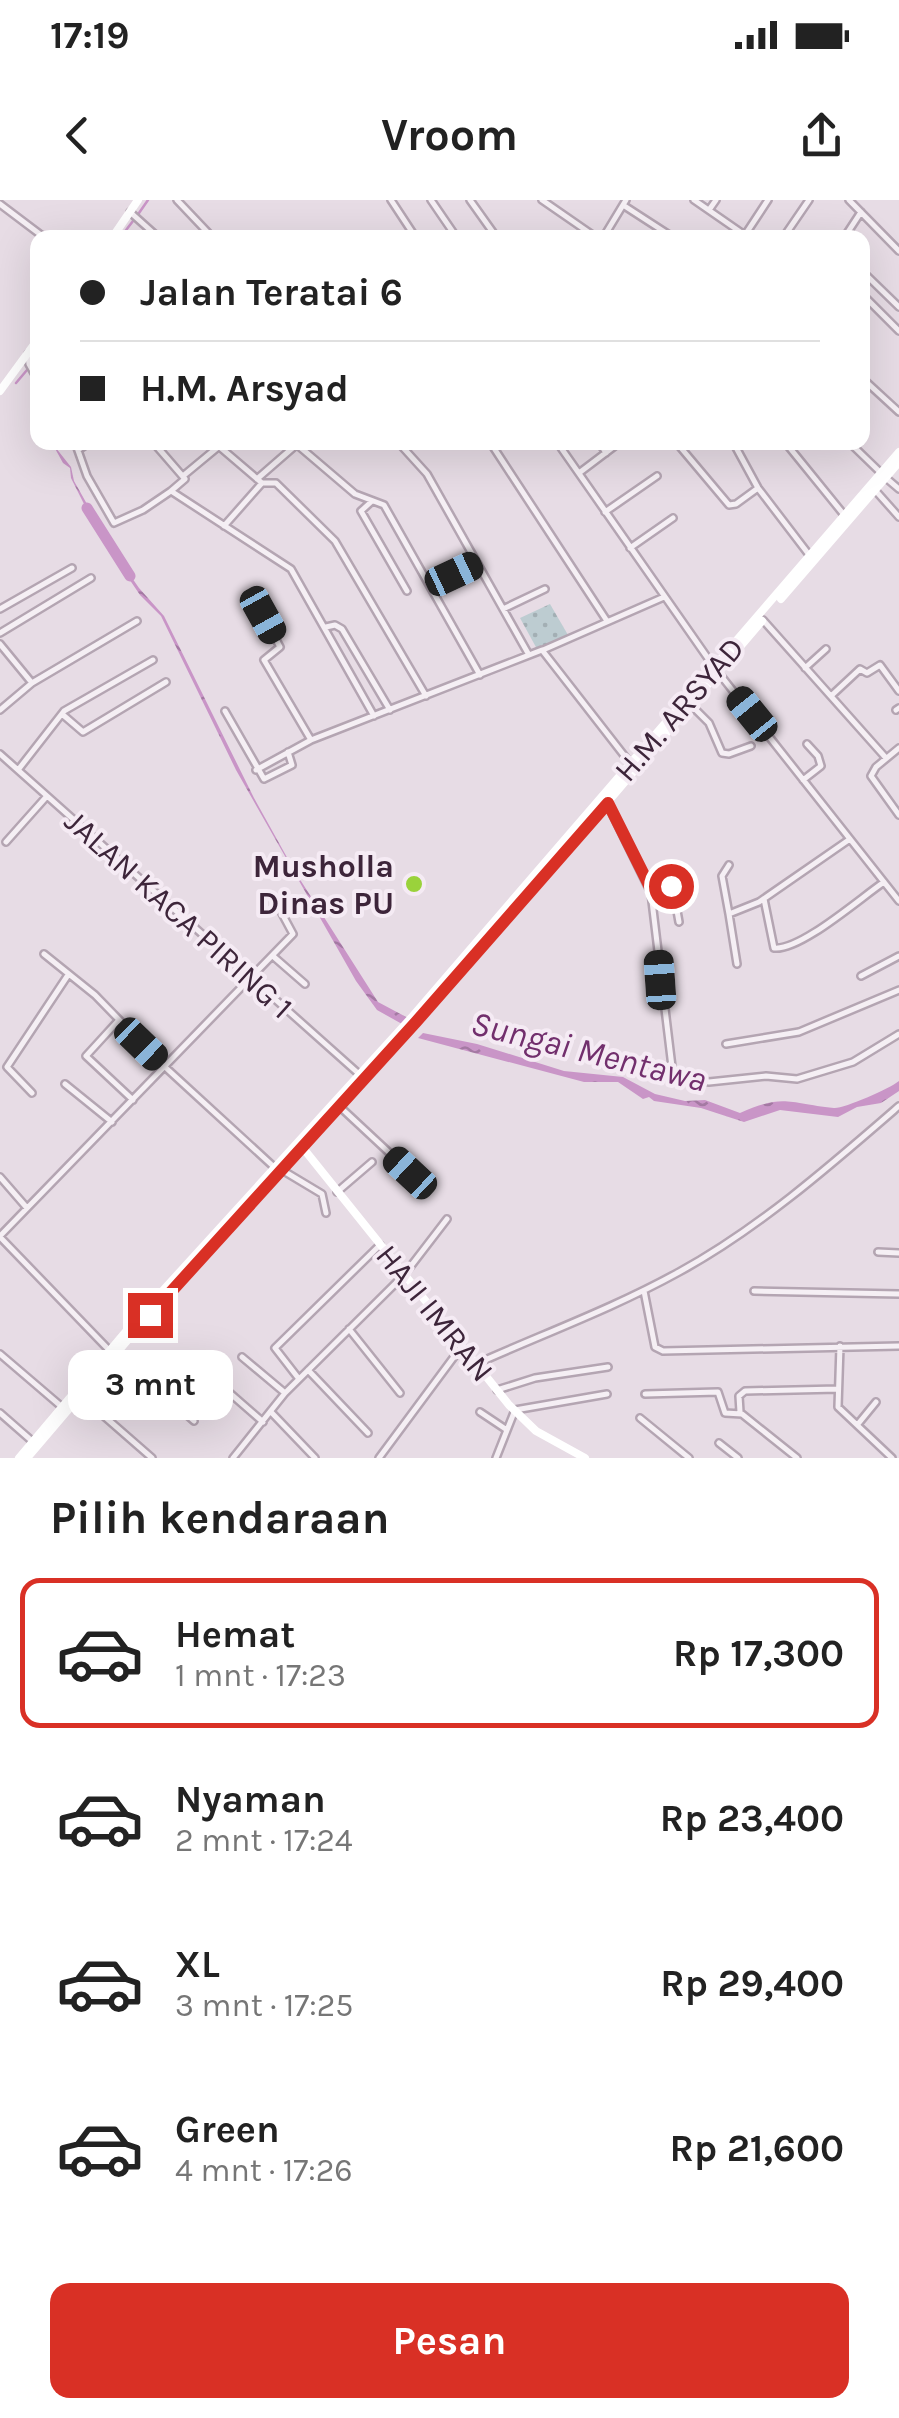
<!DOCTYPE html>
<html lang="id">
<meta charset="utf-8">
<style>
:root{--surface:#fff;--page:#f6f6f6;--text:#222;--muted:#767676;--line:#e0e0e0;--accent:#d93025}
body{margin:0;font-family:Karla,sans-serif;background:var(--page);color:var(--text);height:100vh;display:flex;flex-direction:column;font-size:38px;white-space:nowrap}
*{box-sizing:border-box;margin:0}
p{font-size:32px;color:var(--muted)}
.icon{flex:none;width:55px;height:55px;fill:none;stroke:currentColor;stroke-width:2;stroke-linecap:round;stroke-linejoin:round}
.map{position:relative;height:1258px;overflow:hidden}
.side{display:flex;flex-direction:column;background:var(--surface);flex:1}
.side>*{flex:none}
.top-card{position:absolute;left:30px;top:30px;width:840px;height:220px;border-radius:20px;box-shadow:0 10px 40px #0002;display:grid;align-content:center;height:220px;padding:0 50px;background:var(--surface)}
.end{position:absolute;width:45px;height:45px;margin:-22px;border:12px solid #d93025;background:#fff;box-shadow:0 0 0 5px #fff}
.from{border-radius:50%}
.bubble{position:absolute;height:70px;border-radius:20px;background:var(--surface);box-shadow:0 10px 40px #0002;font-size:32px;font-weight:700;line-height:70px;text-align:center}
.car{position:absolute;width:30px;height:60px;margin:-30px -15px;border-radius:12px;box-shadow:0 0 8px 2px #0007;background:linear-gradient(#222 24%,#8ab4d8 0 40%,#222 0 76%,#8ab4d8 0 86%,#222 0)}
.top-card b{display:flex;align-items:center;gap:35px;height:95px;font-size:38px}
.top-card b+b{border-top:2px solid var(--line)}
.top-card i{width:25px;height:25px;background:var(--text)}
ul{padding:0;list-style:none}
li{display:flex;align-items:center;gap:30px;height:150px;margin:0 20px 15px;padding:0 30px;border:5px solid transparent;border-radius:20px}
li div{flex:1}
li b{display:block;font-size:38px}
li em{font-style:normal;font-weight:700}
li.current{border-color:var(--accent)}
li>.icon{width:90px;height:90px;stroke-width:1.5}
h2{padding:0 50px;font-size:45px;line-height:120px}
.cta{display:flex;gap:20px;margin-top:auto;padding:20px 50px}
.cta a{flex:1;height:115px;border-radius:20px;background:var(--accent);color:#fff;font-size:40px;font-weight:700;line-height:115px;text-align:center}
.status{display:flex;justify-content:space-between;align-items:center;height:70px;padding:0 50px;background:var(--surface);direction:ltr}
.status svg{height:28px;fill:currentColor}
header{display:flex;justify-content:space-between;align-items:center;height:130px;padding:0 50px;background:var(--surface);font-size:45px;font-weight:700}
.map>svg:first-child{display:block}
.grass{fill:url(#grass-dots)}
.water{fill:url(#water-ripples)}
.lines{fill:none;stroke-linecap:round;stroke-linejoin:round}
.stream{stroke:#c995c7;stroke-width:2.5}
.river{stroke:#c995c7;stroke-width:11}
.street-casing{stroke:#b4a5b2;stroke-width:10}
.street{stroke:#f5eff4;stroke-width:5}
.secondary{stroke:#fff;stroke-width:8}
.route{stroke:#d93025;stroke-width:12}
.poi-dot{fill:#9ad23b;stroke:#f5ebf4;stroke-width:4}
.labels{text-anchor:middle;stroke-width:8;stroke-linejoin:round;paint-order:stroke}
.street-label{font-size:32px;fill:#3d253a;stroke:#f5ebf4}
.poi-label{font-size:32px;font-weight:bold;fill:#3d253a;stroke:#f5ebf4;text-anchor:end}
.water-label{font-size:35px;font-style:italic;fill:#722f6d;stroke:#f5ebf4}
</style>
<div class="status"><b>17:19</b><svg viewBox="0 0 49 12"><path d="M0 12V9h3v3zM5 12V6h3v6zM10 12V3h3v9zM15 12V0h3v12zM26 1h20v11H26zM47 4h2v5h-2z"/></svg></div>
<header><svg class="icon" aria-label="back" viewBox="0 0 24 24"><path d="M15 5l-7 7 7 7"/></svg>Vroom<svg class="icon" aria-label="share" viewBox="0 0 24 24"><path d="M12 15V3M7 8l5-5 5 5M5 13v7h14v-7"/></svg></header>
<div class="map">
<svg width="899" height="1258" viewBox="0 0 899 1258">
<defs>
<pattern id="grass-dots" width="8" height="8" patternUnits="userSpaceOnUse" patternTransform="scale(2.5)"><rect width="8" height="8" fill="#bdccd1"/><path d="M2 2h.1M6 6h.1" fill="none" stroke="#a3afb4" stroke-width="1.8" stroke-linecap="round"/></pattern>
<pattern id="water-ripples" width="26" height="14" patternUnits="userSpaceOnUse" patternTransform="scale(2.5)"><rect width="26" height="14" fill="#c995c7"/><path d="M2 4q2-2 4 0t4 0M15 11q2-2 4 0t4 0" fill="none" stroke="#a479a3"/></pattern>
</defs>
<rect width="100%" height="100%" fill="#e7dce5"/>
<path class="grass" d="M550,404L568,435L537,449L520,418Z"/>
<path class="water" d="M52,243L71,267L74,281L114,352L139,388L164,416L254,598L294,670L378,802L408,818L402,824L377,810L356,781L236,570L161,416L140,395L100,336L71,278L70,268L63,263Z
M423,833L477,844L564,871L623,877L655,894L685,901L705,900L740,913C785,893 789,904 834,908C843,909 889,889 899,881V891L881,903L857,907L838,917L780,910L744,922L701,908L654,901L649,897L643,899L618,882H584L418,838Z"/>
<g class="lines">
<path class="stream" d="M139,13L148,0
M120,38L133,21
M33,161L38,155
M16,183L27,170"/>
<path class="river" d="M87,308L130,376"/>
<defs>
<path id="street" d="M177,0L213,38
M391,0L416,38
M431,0L457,38
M470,0L497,38
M542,0L597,38
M694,0L749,38
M849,0L899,51
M0,4L45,38
M623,5L674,38
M709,10L716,0
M130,12L159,38
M603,38L626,0
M743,38L768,0
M783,38L809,0
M844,38L861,12
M862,71L899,107
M862,94L899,131
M28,154L29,164L38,180
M862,178L899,212
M75,242L87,276L114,323L143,310L171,291
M153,242L185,279L171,291L291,369L374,516
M214,242L262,283H276L335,341L426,496
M294,242L355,294L384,305L480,475
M398,242L427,274L529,455
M490,242L607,421
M557,242L714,467
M599,242L606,253
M676,242L729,305L736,304L758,288
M733,242L758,288L810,356
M785,242L845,316
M849,242L881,273
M78,250L90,242
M579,273L620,242
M183,276L218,247
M886,278L899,289
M257,279L296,245
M875,290L899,317
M372,301L361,311L407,391
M605,312L657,276
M224,326L262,283
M630,348L673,318
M431,385L478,364
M0,409L72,368
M503,409L545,389
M263,415L280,447L264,460L311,540
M763,420L886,558
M326,427L335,425L342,429L390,510
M0,433L91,378
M0,444L32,483
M543,450L664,397
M805,468L826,449
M718,472L899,701
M831,496L860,469L867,473L880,465L899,491
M691,505L709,523L722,553L729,554L751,546
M0,510L32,483L137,421
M896,510L899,508
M225,511L264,579L292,565L288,552
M62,514L83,532L166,482
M899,548L876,567L871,576L899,615
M0,554L359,874
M18,570L64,511L153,460
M256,570L311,540L542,450L630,563
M803,580L821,566L818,556L807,544
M607,603L651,693L673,875L709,882L766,876L797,879L853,862L899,834
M6,642L47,596
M729,665L722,676L729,714
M664,674L674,694L679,722
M649,685L673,667
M764,699L774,748C800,751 859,699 884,682
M44,754L95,795L165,867L274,967
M274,757L305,784
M737,764L729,714L759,702L850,639
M861,776L899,756
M118,821L86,856L133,900
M726,844L799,832L899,790
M65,884L112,922
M32,893L7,867L68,775
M338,905L411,973
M282,970L322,994L326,1013
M0,977L27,1008
M337,992L372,962
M0,1036L293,734L279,708
M0,1037L109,1150
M878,1052L899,1053
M644,1091L655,1147L663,1151L899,1146
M754,1091L899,1094
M349,1129L400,1193
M840,1146L838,1207L892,1258
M117,1152L194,1221
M0,1154L62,1207
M242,1157L285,1193
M476,1164C543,1134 614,1108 679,1072C758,1029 831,965 899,906
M308,1170L368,1233
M299,1179L275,1148L380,1045
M216,1181L263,1222
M497,1190L535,1178L608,1167
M645,1194L718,1192L725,1213L742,1214L797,1258
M81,1196L152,1258
M271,1212L315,1258
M480,1212L507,1230
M740,1212L739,1196L745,1191L838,1189
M0,1213L32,1241
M640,1218L689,1258
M858,1224L876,1202
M719,1243L738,1258
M233,1258L285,1193L404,1075L447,1019
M379,1258L462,1146
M496,1258L515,1210L607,1194"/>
</defs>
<use href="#street" class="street-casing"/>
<use href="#street" class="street"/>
<path class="secondary" d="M112,38L138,0
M0,191L38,139
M781,399L899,262
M303,948L509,1205L536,1231L585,1258
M19,1258L128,1129L411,818L899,252
M27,1258L132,1135L519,706L762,421"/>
</g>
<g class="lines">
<path class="route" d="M150,1115L416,822L608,603L649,685L664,674L671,686"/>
</g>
<circle class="poi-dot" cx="414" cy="684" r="10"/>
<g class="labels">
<g class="street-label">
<text transform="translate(679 509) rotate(-49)" y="11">H.M. ARSYAD</text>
<text transform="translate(179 714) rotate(42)" y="11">JALAN KACA PIRING 1</text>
<text transform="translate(435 1113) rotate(51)" y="11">HAJI IMRAN</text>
</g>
<g class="poi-label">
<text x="394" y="677">Musholla<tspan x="394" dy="37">Dinas PU</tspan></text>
</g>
<g class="water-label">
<text transform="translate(589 851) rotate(14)" y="12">Sungai Mentawa</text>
</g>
</g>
</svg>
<i class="end from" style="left:671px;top:686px"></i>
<i class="end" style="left:150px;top:1115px"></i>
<div class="bubble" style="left:68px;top:1150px;width:165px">3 mnt</div>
<i class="car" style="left:454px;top:374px;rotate:65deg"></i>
<i class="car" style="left:263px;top:415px;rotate:151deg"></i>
<i class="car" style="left:752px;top:514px;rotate:321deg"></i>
<i class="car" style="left:660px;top:780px;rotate:356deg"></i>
<i class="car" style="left:141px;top:844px;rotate:134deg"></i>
<i class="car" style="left:410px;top:973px;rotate:313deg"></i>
<div class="top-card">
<b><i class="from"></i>Jalan Teratai 6</b>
<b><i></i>H.M. Arsyad</b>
</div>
</div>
<section class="side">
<h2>Pilih kendaraan</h2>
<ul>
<li class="current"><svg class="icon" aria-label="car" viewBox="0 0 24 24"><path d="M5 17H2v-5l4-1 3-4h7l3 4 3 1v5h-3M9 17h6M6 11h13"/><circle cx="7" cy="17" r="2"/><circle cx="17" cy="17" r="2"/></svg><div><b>Hemat</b><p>1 mnt · 17:23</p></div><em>Rp 17,300</em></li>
<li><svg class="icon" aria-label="car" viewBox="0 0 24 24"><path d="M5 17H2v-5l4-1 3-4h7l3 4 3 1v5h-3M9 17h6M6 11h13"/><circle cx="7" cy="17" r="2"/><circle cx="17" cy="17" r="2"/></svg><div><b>Nyaman</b><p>2 mnt · 17:24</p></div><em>Rp 23,400</em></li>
<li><svg class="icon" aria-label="car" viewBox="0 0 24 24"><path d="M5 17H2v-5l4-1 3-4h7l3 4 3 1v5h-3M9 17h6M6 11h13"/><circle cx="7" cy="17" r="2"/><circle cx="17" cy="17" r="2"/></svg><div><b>XL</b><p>3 mnt · 17:25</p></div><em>Rp 29,400</em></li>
<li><svg class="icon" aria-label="car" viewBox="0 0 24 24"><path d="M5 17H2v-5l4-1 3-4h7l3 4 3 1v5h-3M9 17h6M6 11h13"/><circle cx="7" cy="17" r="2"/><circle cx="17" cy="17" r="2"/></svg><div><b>Green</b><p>4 mnt · 17:26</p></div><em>Rp 21,600</em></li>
</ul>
<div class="cta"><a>Pesan</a></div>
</section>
